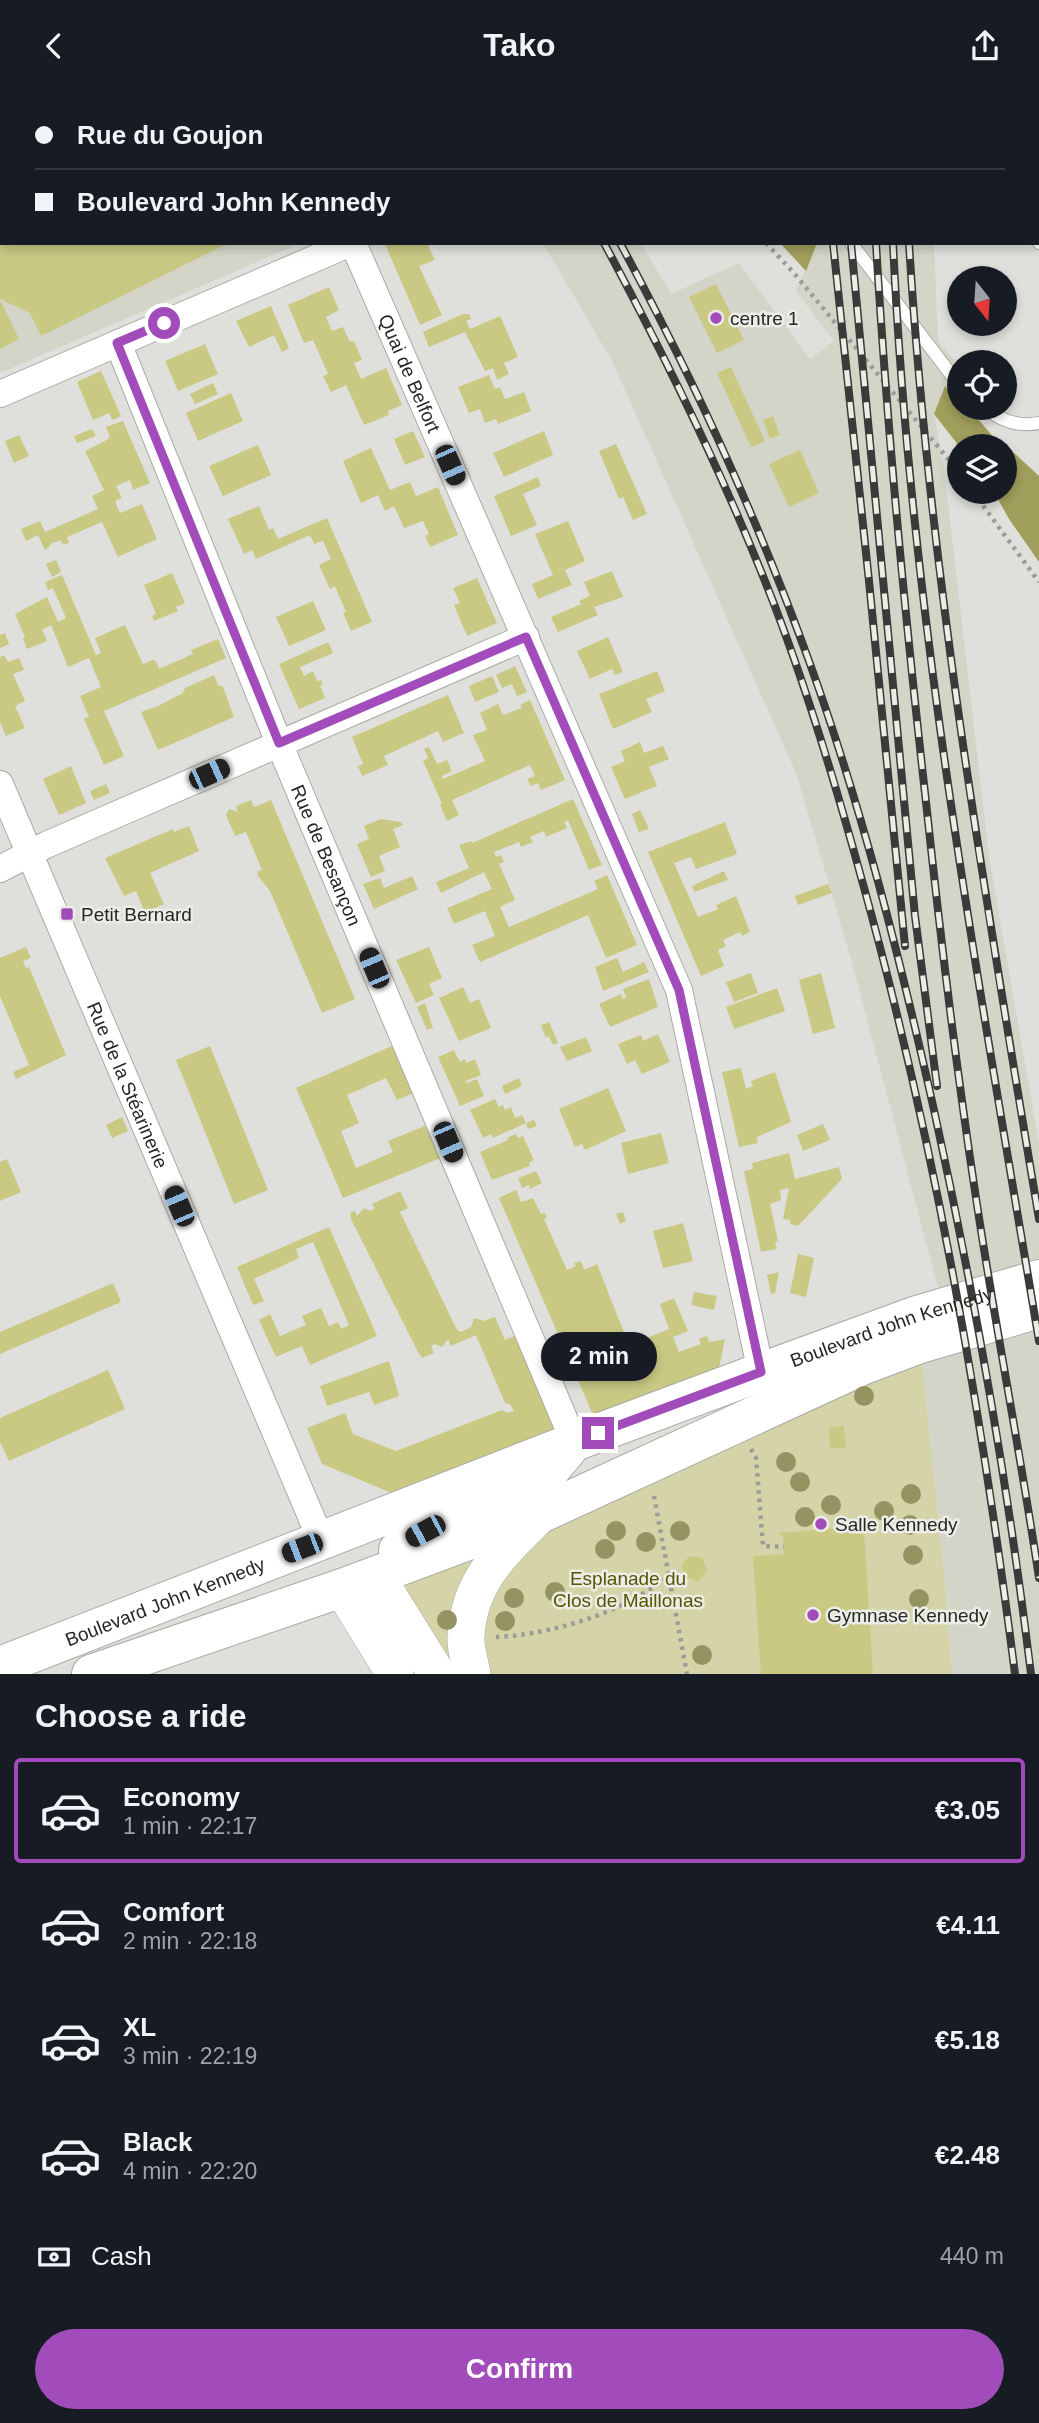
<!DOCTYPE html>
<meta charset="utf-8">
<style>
:root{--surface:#171b24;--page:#242831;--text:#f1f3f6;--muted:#9ea1a6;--line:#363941;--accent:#a14cba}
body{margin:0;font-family:Helvetica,sans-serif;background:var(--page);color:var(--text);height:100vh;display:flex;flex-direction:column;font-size:26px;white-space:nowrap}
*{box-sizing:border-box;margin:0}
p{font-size:23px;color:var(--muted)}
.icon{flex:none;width:38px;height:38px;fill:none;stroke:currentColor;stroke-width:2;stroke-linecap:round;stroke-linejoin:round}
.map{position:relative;height:1583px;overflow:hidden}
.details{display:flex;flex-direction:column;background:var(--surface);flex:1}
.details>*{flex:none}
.guide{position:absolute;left:0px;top:0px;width:1040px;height:154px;box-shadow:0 4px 10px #0003;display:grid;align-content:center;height:154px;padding:0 35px;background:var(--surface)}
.needle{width:46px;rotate:163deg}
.fabs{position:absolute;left:947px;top:175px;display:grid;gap:14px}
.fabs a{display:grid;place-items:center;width:70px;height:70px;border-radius:50%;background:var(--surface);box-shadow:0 4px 10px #0003;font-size:35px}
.end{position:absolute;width:32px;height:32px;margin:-16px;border:9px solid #a14cba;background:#fff;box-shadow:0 0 0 4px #fff}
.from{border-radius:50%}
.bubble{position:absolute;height:49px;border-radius:24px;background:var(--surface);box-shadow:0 4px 10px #0003;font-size:23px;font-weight:800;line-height:49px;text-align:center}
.car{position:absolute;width:21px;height:42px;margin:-21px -10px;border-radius:9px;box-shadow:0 0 5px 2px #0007;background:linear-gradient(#222 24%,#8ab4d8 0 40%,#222 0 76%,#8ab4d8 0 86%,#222 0)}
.guide b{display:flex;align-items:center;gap:24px;height:66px;font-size:26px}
.guide b+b{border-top:2px solid var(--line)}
.guide i{width:18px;height:18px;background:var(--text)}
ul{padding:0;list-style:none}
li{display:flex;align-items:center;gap:21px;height:105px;margin:0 14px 10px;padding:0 21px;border:4px solid transparent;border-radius:7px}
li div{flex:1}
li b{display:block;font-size:26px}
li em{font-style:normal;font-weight:800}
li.on{border-color:var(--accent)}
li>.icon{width:63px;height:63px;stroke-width:1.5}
h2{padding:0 35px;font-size:32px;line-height:84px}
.pay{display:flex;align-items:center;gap:18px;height:77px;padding:0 35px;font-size:26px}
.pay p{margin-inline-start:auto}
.cta{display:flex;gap:14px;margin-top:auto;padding:14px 35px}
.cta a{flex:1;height:80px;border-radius:42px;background:var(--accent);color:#fff;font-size:28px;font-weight:800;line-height:80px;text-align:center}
header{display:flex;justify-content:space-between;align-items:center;height:91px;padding:0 35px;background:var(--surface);font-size:32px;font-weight:800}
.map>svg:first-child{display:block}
.built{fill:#d4d5c9}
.green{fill:#d4d4a8}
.water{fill:#9f9e5b}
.building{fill:#c9c984}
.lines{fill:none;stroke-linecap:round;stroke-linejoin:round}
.service-casing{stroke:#a9a9a5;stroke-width:14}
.minor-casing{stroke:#a9a9a5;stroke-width:28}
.secondary-casing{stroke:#a9a9a5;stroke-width:38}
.primary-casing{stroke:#a9a9a5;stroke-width:40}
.path{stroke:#9c9c98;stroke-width:4.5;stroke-dasharray:3.5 5;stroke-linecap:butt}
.service{stroke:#fff;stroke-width:12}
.minor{stroke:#fff;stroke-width:26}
.secondary{stroke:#fff;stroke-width:37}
.primary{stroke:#fff;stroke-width:38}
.rail-casing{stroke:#3a3a38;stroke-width:8}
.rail{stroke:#edede8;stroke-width:5;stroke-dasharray:16;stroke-linecap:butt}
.tree{fill:#949463}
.route{stroke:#a14cba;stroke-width:9}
.poi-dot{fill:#a14cba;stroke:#edede8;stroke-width:2.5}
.labels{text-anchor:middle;stroke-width:5;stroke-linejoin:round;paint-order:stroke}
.poi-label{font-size:19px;fill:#272725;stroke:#edede8;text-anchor:start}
.street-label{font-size:19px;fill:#272725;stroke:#edede8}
.park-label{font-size:19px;fill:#575500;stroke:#edede8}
</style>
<header><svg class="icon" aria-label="back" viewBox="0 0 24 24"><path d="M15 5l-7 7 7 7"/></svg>Tako<svg class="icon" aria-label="share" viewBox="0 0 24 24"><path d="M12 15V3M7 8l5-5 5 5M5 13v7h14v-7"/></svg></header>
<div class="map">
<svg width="1039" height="1583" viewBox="0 0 1039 1583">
<rect width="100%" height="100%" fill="#dfe0db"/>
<path class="built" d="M0,0L245,2H2V152H301L0,282Z
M784,0H927V2H784Z
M543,152H641L671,203L739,172L810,268L834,250L796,200L817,152H934L938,250L955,270L934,323L944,377L989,765L1039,1053V1167L938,1197L851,868L796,682L612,270Z
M1039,1240V1583H952L945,1491L922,1271Z"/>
<path class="green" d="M922,1271L945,1491L952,1583H484L480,1550L491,1501L540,1443L907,1275Z
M476,1469L451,1573L406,1499L407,1491Z"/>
<path class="water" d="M780,152H817L806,180Z
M945,295L959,307V317H969L999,353L1004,355H959L934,323Z
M1004,356L1011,359L1039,385V471L1009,428L994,401H1004Z"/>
<path class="building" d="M0,152H229L41,245L30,222L0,208Z
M387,152H427L435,169L419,175L442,224L420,234L385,153Z
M716,193L744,249L717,262L689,206Z
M329,196L339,219L326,226L332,240L343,236L350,251L354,250L362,269L354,272L361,288L386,277L402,314L388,320L389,324L364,334L346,294L331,301L323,285L328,283L313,249L304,252L288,214Z
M0,209L19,248L0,258Z
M271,215L289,257L282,261L274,244L249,256L236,230Z
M463,223H469L471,228L466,230L470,238L500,225L518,266L504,272L509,283L497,289L493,277L485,280L465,241L429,256L423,241Z
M205,253L218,283L178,300L165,270Z
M731,276L765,350L751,356L717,282Z
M101,280L121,325L112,329L109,322L93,329L77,291Z
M489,284L495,298L500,296L505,308L524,301L531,320L498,333L496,328L485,332L480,318L469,322L458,296Z
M213,292L218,303L195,313L190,303Z
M231,302L243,330L198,350L186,322Z
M773,325L780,344L770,348L763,329Z
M123,330L150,392L133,399L130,389L116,395L122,407L115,410L120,422L142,413L157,448L118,466L102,431L67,446L69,452L63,454L61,449L50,453V455L45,459L38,444L26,450L21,438L40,430L45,441L98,418L92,405L104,399L85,360L105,350L110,346L106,336Z
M92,338L96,345L77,352L74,345Z
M413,340L425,366L405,374L394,348Z
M544,340L553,364L504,386L493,362Z
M19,344L29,365L14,372L5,350Z
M616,353L647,423L633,429L623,406L619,408L599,360Z
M258,354L271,384L223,405L209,375Z
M371,357L390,399L410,391L416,405L438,396L458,444L430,456L425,445L429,443L423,430L404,437L394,415L385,420L378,404L361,412L343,370Z
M800,359L819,402L789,416L769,373Z
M538,386L541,395L523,403L537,434L511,445L494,405Z
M259,415L269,439L273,437L278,448L327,427L372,531L351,540L343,522L346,521L335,495L330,498L319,474L331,468L323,450L314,453L310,444L256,468L252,459L244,463L228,428Z
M568,430L585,470L565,479L572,494L538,508L532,493L553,484L535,443Z
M56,469L61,481L52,486L46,473Z
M612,480L623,506L594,516L598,524L558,541L551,526L581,513L579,510L590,505L584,491Z
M172,482L185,512L176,516L178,520L154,530L152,525L156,523L144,494Z
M62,484L96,564L101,562L95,547L125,534L143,573L152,569L156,570L159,578L193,563L191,559L218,548L226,567L104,620L124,665L104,674L84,628L89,626L80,605L101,596L89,567L68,576L51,534L42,539L47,550L27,558L23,547L25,546L15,523L47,506L58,531L66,527L53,497L48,499L45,491Z
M477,487L497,532L467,545L454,514L460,512L453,497Z
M313,510L326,539L289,555L276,526Z
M5,542L9,553L0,557V544Z
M608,546L623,581L615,584L612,578L590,588L577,560Z
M328,551L333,562L300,576L304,585L313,580L317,590L321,589L323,594L320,595L325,607L299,618L279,573Z
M4,564L8,571L19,567L24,579L13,583L25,610L15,615L25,637L6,645L0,631V566Z
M515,575L527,601L517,605L512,593L502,597L496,584Z
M657,580L665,600L646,608L652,621L613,638L599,603Z
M214,584L218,594L223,596L234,626L158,659L141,621L158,615L183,602L185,597Z
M492,585L499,601L475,611L469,595Z
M448,604L464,642L443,651L438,640L384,665L388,674L362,685L358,675L363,673L352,646Z
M530,609L565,689L541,699L538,692L531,695L527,688L535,685L530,674L452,709L459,724L447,730L440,714L442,713L423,670L428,667L424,658L429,656L437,673L447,669L452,680L442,685L443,688L485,670L473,644L487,639L480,622L498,613L503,624L522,617L520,614Z
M640,651L644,662L663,655L669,668L649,676L657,695L625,708L611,676L625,670L621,660Z
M71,675L86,712L59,724L43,688Z
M106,693L110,702L94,709L90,700Z
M573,708L602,774L589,779L568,729L564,731L567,737L546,746L544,740L530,746L533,751L521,756L519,751L494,761L496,766L501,764L504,771L499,773L515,809L500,816L509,836L598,798L594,790L607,784L637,854L606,867L588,824L480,871L472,854L495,845L485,820L454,833L447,817L492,798L484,781L441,802L436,791L469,777L459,754L471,750L472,752Z
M251,709L254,716L271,709L355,908L322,922L270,800L258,785L257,781L262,779L246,741L235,745L226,724L229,718L238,721L236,715Z
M640,719L649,738L639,741L632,723Z
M381,728L401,731L403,734L393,738L400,756L379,765L385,780L371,786L357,753L369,748L364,735Z
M725,731L737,763L696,778L691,766L674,772L698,826L718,818L716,814L736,805L750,841L742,845L740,841L723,849L726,855L718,859L724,875L701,885L648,761Z
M189,735L199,760L150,782L164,813L145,822L136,800L124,805L105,767L173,738L174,741Z
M724,780L728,789L694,801L692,795Z
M412,785L418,798L374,818L363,793L380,787L384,797Z
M828,793L832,802L798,814L795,805Z
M26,856L31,867L23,870L26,877L29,876L66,964L16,988L13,981L29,974L0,905V867Z
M429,856L442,887L429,893L434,904L416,912L396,869Z
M617,867L623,881L644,871L649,881L603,900L595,876Z
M751,882L758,902L734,911L726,891Z
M821,882L835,937L813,943L799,889Z
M649,888L658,916L610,936L599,913L621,903L623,908L626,906L623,898Z
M463,896L470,912L479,908L491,937L459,950L439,907Z
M777,897L785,920L734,938L726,916Z
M425,912L433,937L427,939L417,916Z
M549,931L558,952L553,954L549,945L546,947L541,934Z
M658,943L670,971L642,983L635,969L627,973L618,953L641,944L643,950Z
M586,946L592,960L567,970L560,956Z
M394,954L415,1001L397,1009L386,987L347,1004L359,1032L341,1040L356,1077L393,1061L388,1050L429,1033L443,1066L343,1107L296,997Z
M210,955L268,1099L234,1113L176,969Z
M454,959L460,971L465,968L466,972L475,968L481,984L466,990L467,992L477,988L484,1005L460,1015L438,966Z
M741,977L746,998L753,995L751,990L775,981L791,1031L757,1046L758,1052L739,1056L722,981Z
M519,987L522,995L505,1003L502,995Z
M608,997L626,1040L585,1059L582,1053L575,1056L559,1018Z
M495,1008L499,1016L503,1014L505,1019L511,1016L515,1027L522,1024L526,1032L493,1047L491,1043L483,1047L470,1019Z
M122,1026L128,1040L112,1047L106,1034Z
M534,1029L537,1035L528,1038L526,1032Z
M823,1033L830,1049L803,1060L797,1044Z
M661,1042L669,1072L628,1083L621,1052Z
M516,1043L518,1047L523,1045L534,1069L529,1072L530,1075L492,1089L480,1061L508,1049L507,1047Z
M789,1062L795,1088L839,1076L842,1088L798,1135L790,1133V1129L783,1128L789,1097L780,1099L781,1109L770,1113L778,1150L775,1151L777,1158L761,1161L744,1080L753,1078L752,1072Z
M7,1068L21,1101L0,1110V1071Z
M536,1080L542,1092L530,1098L529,1094L522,1097L518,1087Z
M516,1099L521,1111L533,1107L541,1123L545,1122L547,1127L544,1128L567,1179L576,1175L574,1172L581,1170L584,1179L597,1173L629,1254L669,1238L660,1213L674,1207L688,1240L673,1246L679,1261L701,1253L699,1248L707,1245L709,1251L725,1248L719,1277L594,1326L499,1107Z
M400,1100L408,1117L400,1121L457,1239L461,1241L471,1236L474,1227L484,1230L495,1226L505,1249L519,1243L561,1338L396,1404L322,1373L307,1337L345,1322L353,1343L396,1360L502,1319L507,1322L514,1320L510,1313L505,1312L476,1244L451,1255L448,1248L442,1256L435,1253L431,1255L434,1262L422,1267L418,1261L351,1128L350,1122L355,1120L357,1125L364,1117L370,1120L375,1117L372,1113Z
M623,1121L626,1130L620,1133L616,1123Z
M683,1132L693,1170L663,1177L653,1140Z
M329,1136L377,1245L310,1274L302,1255L276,1266L259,1229L270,1223L280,1245L306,1234L302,1225L321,1217L329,1235L338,1231L341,1238L349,1234L313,1151L296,1158L299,1167L254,1188L264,1210L253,1214L237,1176Z
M798,1163L814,1167L806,1206L790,1202Z
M779,1181L775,1202L771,1203L767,1184Z
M113,1192L121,1211L0,1263V1241Z
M694,1201L717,1205L714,1219L691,1214Z
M389,1270L399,1305L374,1314L369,1301L327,1315L320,1295Z
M108,1279L125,1318L9,1370L0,1351V1327Z
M844,1335L846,1357H830L829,1337Z
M866,1435L867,1439H864L873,1583H761L753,1465L784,1463L783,1444L780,1445L779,1442Z
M689,1465L703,1467L707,1480L698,1490L687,1487L681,1475Z"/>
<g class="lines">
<defs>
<path id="service" d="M774,0V2
M957,0L958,2
M128,2L131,0
M0,61L2,60
M1038,150L1039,152
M851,152L959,294
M985,317C1001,330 1019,336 1039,332"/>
<g id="minor">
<path d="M269,0L270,2"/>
<path id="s1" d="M353,152L679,899L761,1281"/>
<path id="s2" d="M118,252L279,652L574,1351"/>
<path d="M0,303L351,152"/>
<path id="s3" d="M0,693L321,1449"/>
<path d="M0,778L46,754L526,546"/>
</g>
<path id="secondary" d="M376,1485L437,1583
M342,1497L395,1583
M472,1583C470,1571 465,1557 466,1545C469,1489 503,1460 540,1423"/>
<g id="primary">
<path d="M398,1459L411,1448L439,1433L537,1395L568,1358"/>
<path id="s4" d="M0,1575L574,1351L761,1281L914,1225L1039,1188"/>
<path d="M91,1583L342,1497L540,1423L864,1274L920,1253L1039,1218"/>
</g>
</defs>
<use href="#service" class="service-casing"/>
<use href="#minor" class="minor-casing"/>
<use href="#secondary" class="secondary-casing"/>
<use href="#primary" class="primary-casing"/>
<path class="path" d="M629,0L631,2
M1038,7H1039
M766,152L793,181L959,381
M973,401L1039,491
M751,1358L756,1367L763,1455L784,1456
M654,1405L687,1583
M496,1546C535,1545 591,1530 626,1512C641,1505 654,1495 668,1487"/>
<use href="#service" class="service"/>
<use href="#minor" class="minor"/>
<use href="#secondary" class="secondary"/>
<use href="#primary" class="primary"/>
<defs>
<path id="rail" d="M514,0L515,2
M531,0L532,2
M809,0V2
M836,0V2
M871,0V2
M886,0V2
M900,0V2
M604,152C667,269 726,389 774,513C809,604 837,698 863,793C935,1052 981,1317 1015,1583
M620,152C693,287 757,426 809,570C862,717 900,867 934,1019C975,1206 1008,1393 1031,1583
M833,152L869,490L905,855
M851,152L915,825L937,995
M876,152C887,339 905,525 926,711C940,843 956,975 976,1107C995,1234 1020,1359 1039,1487
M893,152C910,522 978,886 1039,1250
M909,152C929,480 985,804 1039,1128"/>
</defs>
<use href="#rail" class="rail-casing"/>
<use href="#rail" class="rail"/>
</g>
<g class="tree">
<circle cx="864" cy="1305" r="10"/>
<circle cx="786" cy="1371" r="10"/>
<circle cx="800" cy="1391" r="10"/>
<circle cx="911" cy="1403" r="10"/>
<circle cx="831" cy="1414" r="10"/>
<circle cx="884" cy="1420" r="10"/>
<circle cx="805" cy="1426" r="10"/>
<circle cx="910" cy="1434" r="10"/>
<circle cx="616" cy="1440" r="10"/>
<circle cx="680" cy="1440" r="10"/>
<circle cx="646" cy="1451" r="10"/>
<circle cx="605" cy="1458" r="10"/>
<circle cx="913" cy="1464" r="10"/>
<circle cx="555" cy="1501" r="10"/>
<circle cx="514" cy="1507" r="10"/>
<circle cx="919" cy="1508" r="10"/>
<circle cx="447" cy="1529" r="10"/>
<circle cx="505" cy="1530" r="10"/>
<circle cx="702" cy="1564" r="10"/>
</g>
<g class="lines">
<path class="route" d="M164,232L117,252L279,652L526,546L679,899L761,1281L598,1342"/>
</g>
<g class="poi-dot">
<circle cx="716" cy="227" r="7"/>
<rect x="60" y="816" width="14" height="14" rx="3.5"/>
<circle cx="821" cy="1433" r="7"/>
<circle cx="813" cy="1524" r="7"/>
</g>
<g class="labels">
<g class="poi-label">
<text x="730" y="234">centre 1</text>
<text x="81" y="830">Petit Bernard</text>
<text x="835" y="1440">Salle Kennedy</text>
<text x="827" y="1531">Gymnase Kennedy</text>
</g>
<g class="street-label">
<text dy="7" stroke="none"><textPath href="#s1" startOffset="142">Quai de Belfort</textPath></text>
<text dy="7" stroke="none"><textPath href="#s2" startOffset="553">Rue de Besançon</textPath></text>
<text dy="7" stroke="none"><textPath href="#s3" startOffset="327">Rue de la Stéarinerie</textPath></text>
<text dy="7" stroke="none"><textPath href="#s4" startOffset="954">Boulevard John Kennedy</textPath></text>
<text dy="7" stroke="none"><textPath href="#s4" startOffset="177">Boulevard John Kennedy</textPath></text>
</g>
<g class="park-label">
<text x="628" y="1494">Esplanade du<tspan x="628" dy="22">Clos de Maillonas</tspan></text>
</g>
</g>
</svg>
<div class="fabs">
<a><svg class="needle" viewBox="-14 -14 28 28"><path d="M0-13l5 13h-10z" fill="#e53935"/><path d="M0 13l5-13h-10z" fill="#9ea1a6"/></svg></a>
<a><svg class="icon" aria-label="locate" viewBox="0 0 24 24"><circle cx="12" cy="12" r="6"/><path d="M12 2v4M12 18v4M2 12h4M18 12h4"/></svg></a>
<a><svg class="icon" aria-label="layers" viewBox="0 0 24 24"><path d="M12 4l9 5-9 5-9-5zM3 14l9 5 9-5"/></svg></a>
</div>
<i class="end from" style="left:164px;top:232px"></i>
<i class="end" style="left:598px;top:1342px"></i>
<div class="bubble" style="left:541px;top:1241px;width:116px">2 min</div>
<i class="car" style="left:450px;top:374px;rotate:156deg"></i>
<i class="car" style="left:209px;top:683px;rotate:66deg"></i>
<i class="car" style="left:374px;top:877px;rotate:337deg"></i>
<i class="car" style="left:448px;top:1051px;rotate:157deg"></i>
<i class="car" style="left:179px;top:1115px;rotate:337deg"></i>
<i class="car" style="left:425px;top:1440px;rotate:242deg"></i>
<i class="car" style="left:302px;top:1457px;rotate:249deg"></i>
<div class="guide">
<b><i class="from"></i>Rue du Goujon</b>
<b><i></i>Boulevard John Kennedy</b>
</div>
</div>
<section class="details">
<h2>Choose a ride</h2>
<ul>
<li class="on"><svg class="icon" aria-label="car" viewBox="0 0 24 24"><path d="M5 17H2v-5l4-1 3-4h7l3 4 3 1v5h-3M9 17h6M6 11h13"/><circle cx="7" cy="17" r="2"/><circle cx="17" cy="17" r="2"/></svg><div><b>Economy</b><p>1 min · 22:17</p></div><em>€3.05</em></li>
<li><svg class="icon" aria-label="car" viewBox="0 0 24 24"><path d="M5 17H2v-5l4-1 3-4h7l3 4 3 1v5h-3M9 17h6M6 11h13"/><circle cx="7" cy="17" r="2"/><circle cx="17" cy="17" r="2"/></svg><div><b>Comfort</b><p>2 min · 22:18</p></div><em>€4.11</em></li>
<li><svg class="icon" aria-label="car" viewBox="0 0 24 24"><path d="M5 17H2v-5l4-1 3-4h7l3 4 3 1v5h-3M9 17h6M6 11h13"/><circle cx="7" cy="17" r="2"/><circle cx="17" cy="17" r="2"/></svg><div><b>XL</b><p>3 min · 22:19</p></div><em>€5.18</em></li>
<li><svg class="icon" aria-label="car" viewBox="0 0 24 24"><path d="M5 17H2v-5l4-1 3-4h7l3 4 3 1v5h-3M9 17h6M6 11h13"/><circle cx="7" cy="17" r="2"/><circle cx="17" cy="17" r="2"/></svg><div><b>Black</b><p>4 min · 22:20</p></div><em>€2.48</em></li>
</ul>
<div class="pay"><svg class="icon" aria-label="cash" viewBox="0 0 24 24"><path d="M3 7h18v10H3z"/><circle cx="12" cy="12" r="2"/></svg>Cash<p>440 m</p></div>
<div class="cta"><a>Confirm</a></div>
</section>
